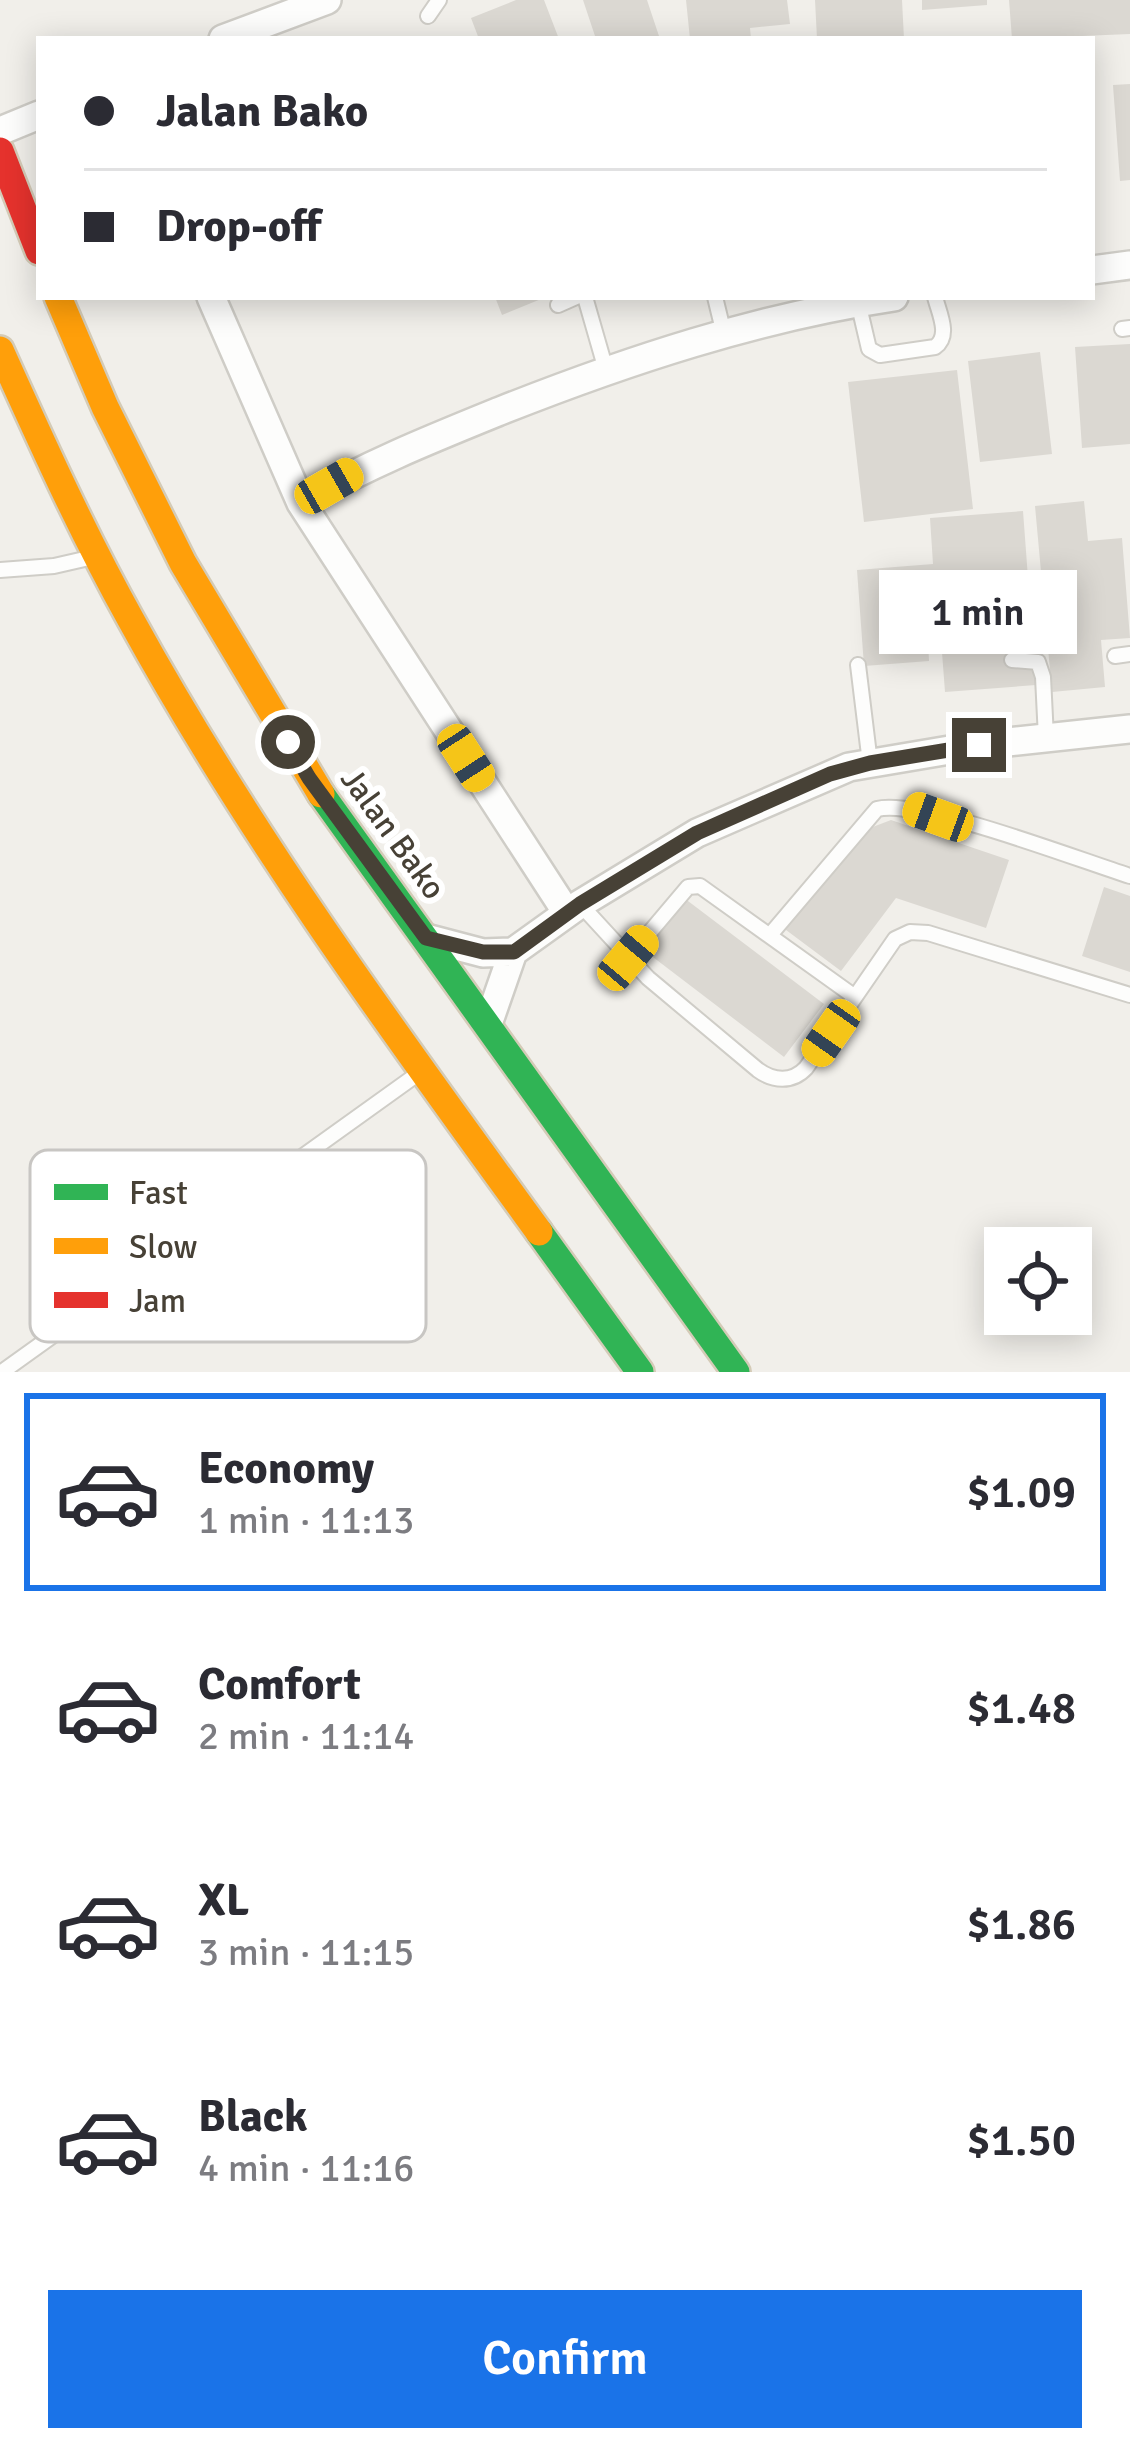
<!DOCTYPE html>
<meta charset="utf-8">
<style>
:root{--surface:#fff;--page:#f7f7f7;--text:#2b2b33;--muted:#7c7c81;--line:#e1e1e2;--accent:#1a73e8}
body{margin:0;font-family:Signika,sans-serif;background:var(--page);color:var(--text);height:100vh;display:flex;flex-direction:column;font-size:45px;white-space:nowrap}
*{box-sizing:border-box;margin:0}
p{font-size:39px;color:var(--muted)}
.icon{flex:none;width:66px;height:66px;fill:none;stroke:currentColor;stroke-width:2;stroke-linecap:round;stroke-linejoin:round}
.map{position:relative;height:1372px;overflow:hidden}
.details{display:flex;flex-direction:column;background:var(--surface);flex:1}
.details>*{flex:none}
.guide{position:absolute;left:36px;top:36px;width:1059px;height:264px;border-radius:0px;box-shadow:0 6px 30px #0003;display:grid;align-content:center;height:264px;padding:0 48px;background:var(--surface)}
.fabs{position:absolute;left:984px;top:1227px;display:grid;gap:24px}
.fabs a{display:grid;place-items:center;width:108px;height:108px;border-radius:0px;background:var(--surface);box-shadow:0 6px 30px #0003;font-size:60px}
.end{position:absolute;width:54px;height:54px;margin:-27px;border:15px solid #474136;background:#fff;box-shadow:0 0 0 6px #fff}
.from{border-radius:50%}
.bubble{position:absolute;height:84px;border-radius:0px;background:var(--surface);box-shadow:0 6px 30px #0003;font-size:39px;font-weight:600;line-height:84px;text-align:center}
.car{position:absolute;width:36px;height:72px;margin:-36px -18px;border-radius:15px;box-shadow:0 0 9px 3px #0007;background:linear-gradient(#f5c518 24%,#345 0 40%,#f5c518 0 76%,#345 0 86%,#f5c518 0)}
.guide b{display:flex;align-items:center;gap:42px;height:114px;font-size:45px}
.guide b+b{border-top:3px solid var(--line)}
.guide i{width:30px;height:30px;background:var(--text)}
ul{padding:21px 0 0;list-style:none}
li{display:flex;align-items:center;gap:36px;height:198px;margin:0 24px 18px;padding:0 24px;border:6px solid transparent;border-radius:0px}
li div{flex:1}
li b{display:block;font-size:45px}
li em{font-style:normal;font-weight:600}
li.on{border-color:var(--accent)}
li>.icon{width:108px;height:108px;stroke-width:1.5}
.button{display:flex;gap:24px;margin-top:auto;padding:24px 48px}
.button a{flex:1;height:138px;border-radius:0px;background:var(--accent);color:#fff;font-size:48px;font-weight:600;line-height:138px;text-align:center}
.map>svg:first-child{display:block}
.building{fill:#dbd8d2}
.lines{fill:none;stroke-linecap:round;stroke-linejoin:round}
.lane-casing{stroke:#cfcdc7;stroke-width:18}
.street-casing{stroke:#cfcdc7;stroke-width:32}
.fast-casing{stroke:#d4cbb7;stroke-width:32}
.slow-casing{stroke:#d4cbb7;stroke-width:32}
.jam-casing{stroke:#d4cbb7;stroke-width:32}
.lane{stroke:#fdfdfc;stroke-width:14}
.street{stroke:#fdfdfc;stroke-width:27}
.fast{stroke:#30b455;stroke-width:27}
.slow{stroke:#ff9f0a;stroke-width:27}
.jam{stroke:#e5322d;stroke-width:27}
.route{stroke:#474136;stroke-width:15}
.labels{text-anchor:middle;stroke-width:12;stroke-linejoin:round;paint-order:stroke}
.street-label{font-size:33px;fill:#474136;stroke:#fff}
.key{fill:#fff;stroke:#c8c6c3;stroke-width:3}
.key-label{font-size:33px;fill:#474136}
</style>
<div class="map">
<svg width="1130" height="1372" viewBox="0 0 1130 1372">
<rect width="100%" height="100%" fill="#f1efea"/>
<path class="building" d="M516,0H544L559,39H479L471,18Z
M583,0H647L660,39H596Z
M686,0H787L790,24L750,28L751,39H690Z
M815,0H902L904,39H817Z
M922,0H987V5L922,10Z
M1009,0H1130V34L1012,39Z
M1130,84V180L1120,181L1113,85Z
M495,297H546L502,315Z
M1130,344V444L1082,448L1075,347Z
M1040,352L1052,454L980,462L968,361Z
M957,370L973,509L864,522L848,382Z
M1084,501L1088,541L1122,538L1130,638L1101,640L1105,687L1052,692L1035,506Z
M1023,511L1036,685L945,692L941,639L928,640L929,661L864,666L857,570L933,564L930,518Z
M891,820L1009,860L986,928L896,898L841,971L778,924L857,833Z
M1104,887L1130,896V972L1082,956Z
M684,898L824,1004L784,1057L645,951Z"/>
<g class="lines">
<defs>
<path id="lane" d="M428,16L439,0
M585,297L606,370
M715,297L724,334
M858,302L869,349L880,355L935,347C951,336 939,313 935,297
M558,305L576,297
M1122,329L1130,328
M0,570L54,566L89,558
M1115,656L1130,654
M1012,660L1038,662L1043,677L1046,738
M858,665L870,763
M580,904L648,978L758,1070C773,1081 792,1083 806,1068L895,939L910,932L928,933L1130,995
M770,935L877,809C919,798 1079,860 1130,876
M628,958L688,887L700,886L855,997
M2,1372L419,1073"/>
<path id="street" d="M223,39L327,0
M0,131L39,115
M1092,270L1130,265
M211,297L301,503L567,913
M301,503C364,466 431,439 500,411C626,361 759,317 894,297
M426,938L483,953L513,952
M488,1024L513,952L580,904L697,833L849,767L979,745L1130,729"/>
<path id="fast" d="M321,794L736,1372
M539,1232L640,1372"/>
<path id="slow" d="M58,297L105,407L183,563L321,794
M0,350C41,441 82,532 131,620C249,835 395,1034 539,1232"/>
<path id="jam" d="M0,151L39,251"/>
</defs>
<use href="#lane" class="lane-casing"/>
<use href="#street" class="street-casing"/>
<use href="#fast" class="fast-casing"/>
<use href="#slow" class="slow-casing"/>
<use href="#jam" class="jam-casing"/>
<use href="#lane" class="lane"/>
<use href="#street" class="street"/>
<use href="#fast" class="fast"/>
<use href="#slow" class="slow"/>
<use href="#jam" class="jam"/>
</g>
<g class="lines">
<path class="route" d="M288,742L309,778L426,938L483,952H514L580,904L697,833L830,774L870,763L979,745"/>
</g>
<g class="labels">
<g class="street-label">
<text transform="translate(394 833) rotate(54)" y="12">Jalan Bako</text>
</g>
</g>
<rect x="30" y="1150" width="396" height="192" rx="18" class="key"/>
<rect x="54" y="1184" width="54" height="16" fill="#30b455"/>
<rect x="54" y="1238" width="54" height="16" fill="#ff9f0a"/>
<rect x="54" y="1292" width="54" height="16" fill="#e5322d"/>
<g class="key-label">
<text x="129" y="1204">Fast</text>
<text x="129" y="1258">Slow</text>
<text x="129" y="1312">Jam</text>
</g>
</svg>
<div class="fabs">
<a><svg class="icon" aria-label="locate" viewBox="0 0 24 24"><circle cx="12" cy="12" r="6"/><path d="M12 2v4M12 18v4M2 12h4M18 12h4"/></svg></a>
</div>
<i class="end from" style="left:288px;top:742px"></i>
<i class="end" style="left:979px;top:745px"></i>
<div class="bubble" style="left:879px;top:570px;width:198px">1 min</div>
<i class="car" style="left:329px;top:486px;rotate:60deg"></i>
<i class="car" style="left:466px;top:758px;rotate:147deg"></i>
<i class="car" style="left:938px;top:817px;rotate:290deg"></i>
<i class="car" style="left:628px;top:958px;rotate:40deg"></i>
<i class="car" style="left:831px;top:1033px;rotate:215deg"></i>
<div class="guide">
<b><i class="from"></i>Jalan Bako</b>
<b><i></i>Drop-off</b>
</div>
</div>
<section class="details">
<ul>
<li class="on"><svg class="icon" aria-label="car" viewBox="0 0 24 24"><path d="M5 17H2v-5l4-1 3-4h7l3 4 3 1v5h-3M9 17h6M6 11h13"/><circle cx="7" cy="17" r="2"/><circle cx="17" cy="17" r="2"/></svg><div><b>Economy</b><p>1 min · 11:13</p></div><em>$1.09</em></li>
<li><svg class="icon" aria-label="car" viewBox="0 0 24 24"><path d="M5 17H2v-5l4-1 3-4h7l3 4 3 1v5h-3M9 17h6M6 11h13"/><circle cx="7" cy="17" r="2"/><circle cx="17" cy="17" r="2"/></svg><div><b>Comfort</b><p>2 min · 11:14</p></div><em>$1.48</em></li>
<li><svg class="icon" aria-label="car" viewBox="0 0 24 24"><path d="M5 17H2v-5l4-1 3-4h7l3 4 3 1v5h-3M9 17h6M6 11h13"/><circle cx="7" cy="17" r="2"/><circle cx="17" cy="17" r="2"/></svg><div><b>XL</b><p>3 min · 11:15</p></div><em>$1.86</em></li>
<li><svg class="icon" aria-label="car" viewBox="0 0 24 24"><path d="M5 17H2v-5l4-1 3-4h7l3 4 3 1v5h-3M9 17h6M6 11h13"/><circle cx="7" cy="17" r="2"/><circle cx="17" cy="17" r="2"/></svg><div><b>Black</b><p>4 min · 11:16</p></div><em>$1.50</em></li>
</ul>
<div class="button"><a>Confirm</a></div>
</section>
